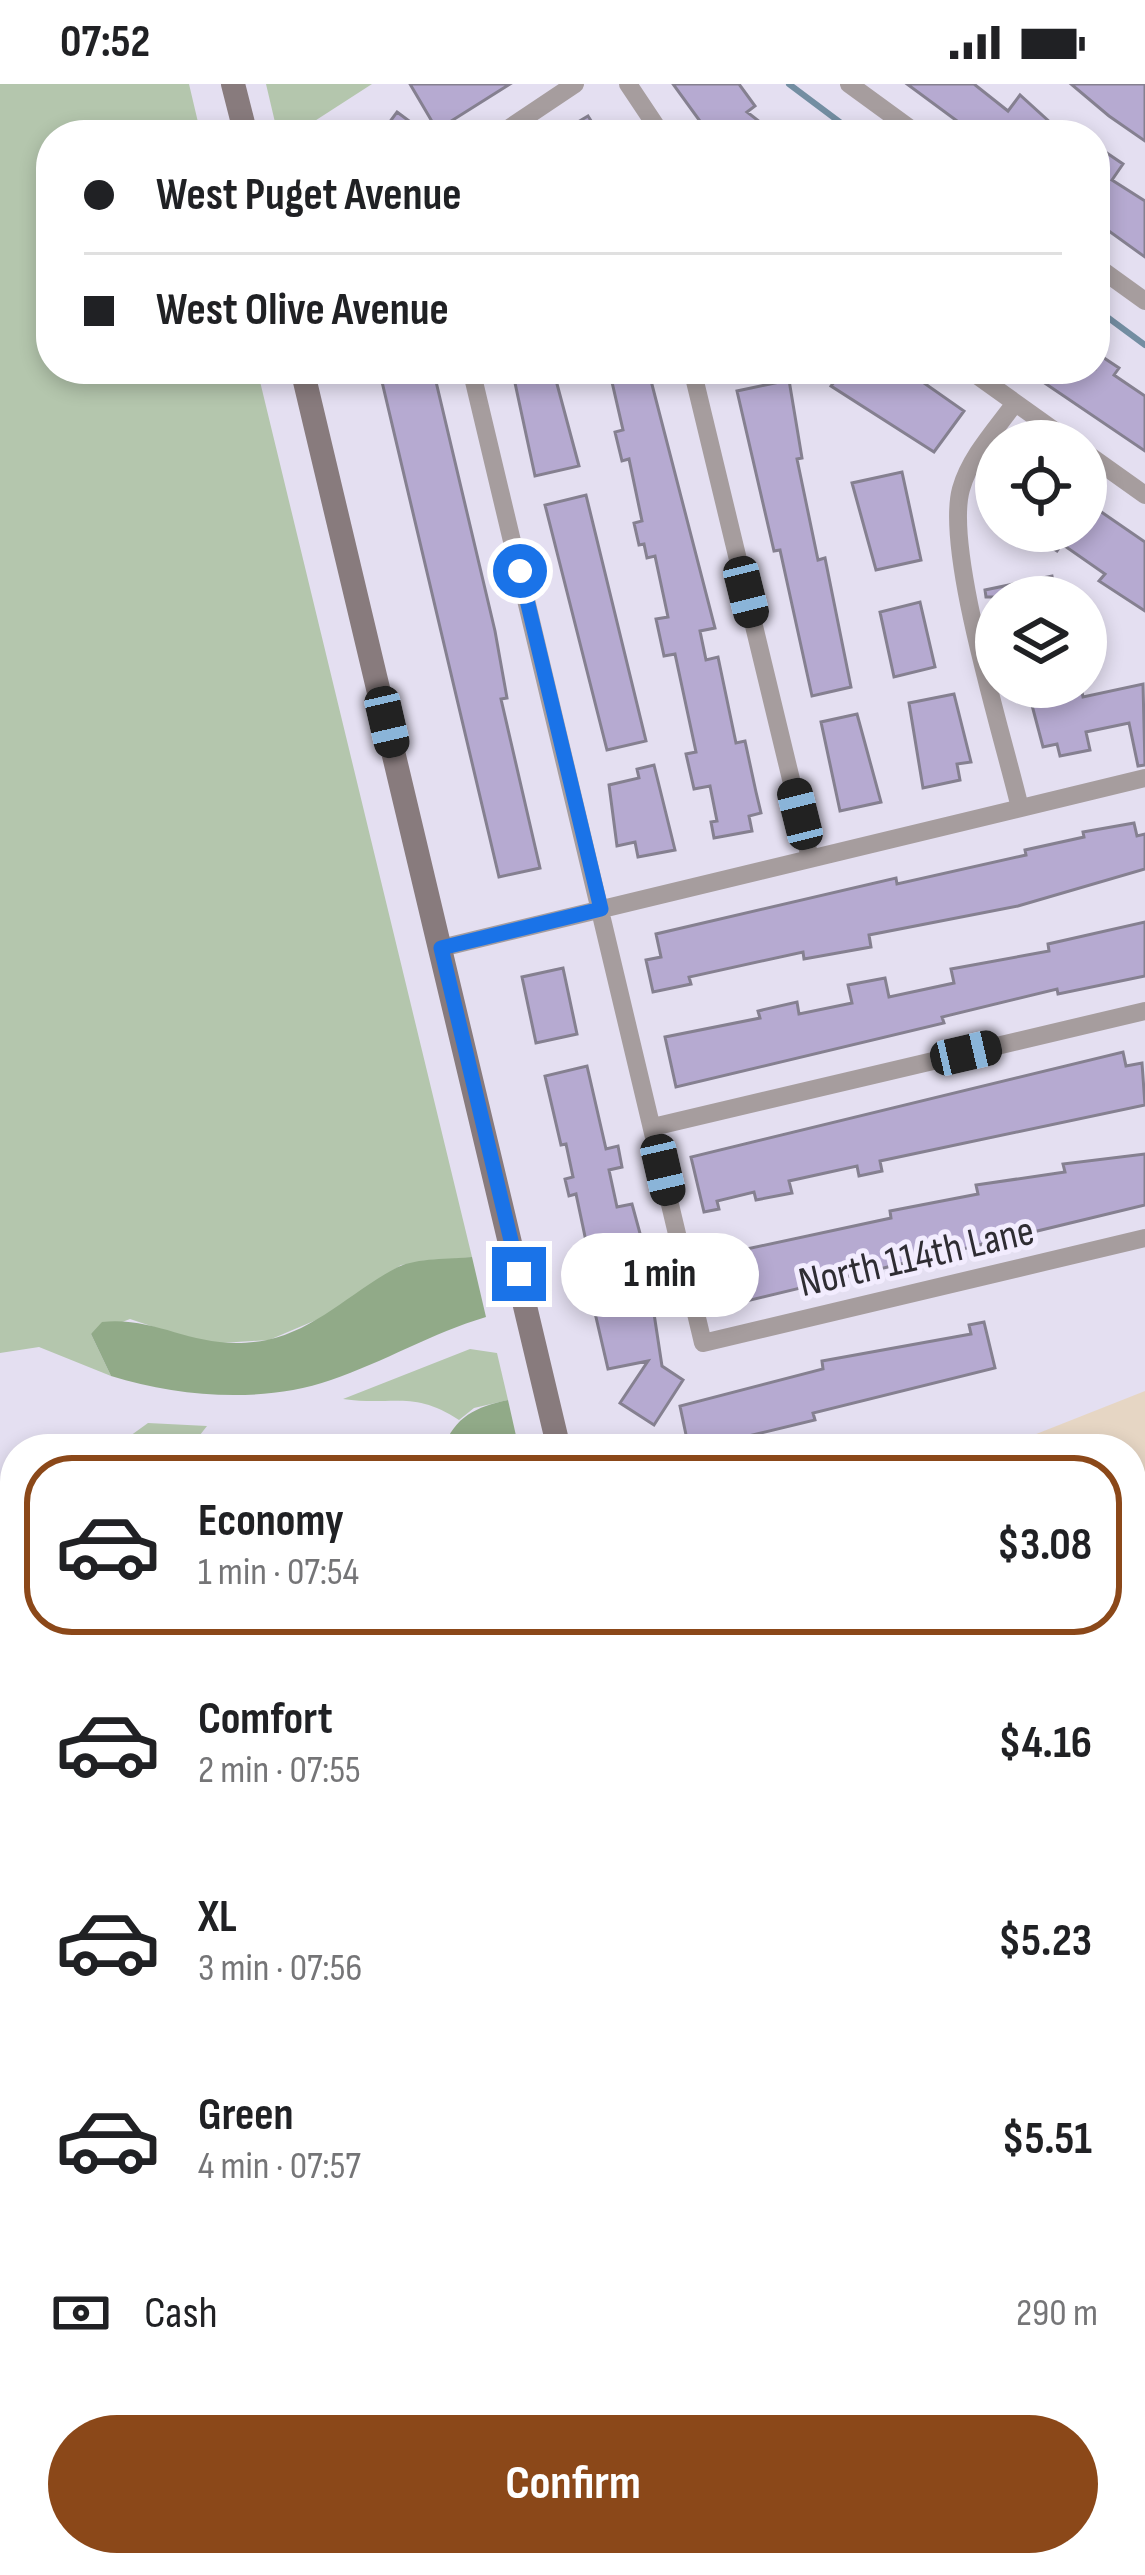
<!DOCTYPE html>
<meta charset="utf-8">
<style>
:root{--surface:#fff;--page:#f6f6f6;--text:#202124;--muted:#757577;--line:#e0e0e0;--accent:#8b4819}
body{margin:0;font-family:"Sofia Sans Condensed",sans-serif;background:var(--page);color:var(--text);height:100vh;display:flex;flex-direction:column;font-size:45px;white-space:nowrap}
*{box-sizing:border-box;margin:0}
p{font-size:39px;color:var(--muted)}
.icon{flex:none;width:66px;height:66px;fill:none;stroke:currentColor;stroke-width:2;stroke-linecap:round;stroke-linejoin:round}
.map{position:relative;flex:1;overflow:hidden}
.sheet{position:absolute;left:0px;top:1350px;width:1146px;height:1143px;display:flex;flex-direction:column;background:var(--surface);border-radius:48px 48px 0 0;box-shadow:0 6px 18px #0003}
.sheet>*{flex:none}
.hud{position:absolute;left:36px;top:36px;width:1074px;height:264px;border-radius:48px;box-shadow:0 6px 18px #0003;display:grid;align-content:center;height:264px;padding:0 48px;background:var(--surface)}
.buttons{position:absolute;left:975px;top:336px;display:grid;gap:24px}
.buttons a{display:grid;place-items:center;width:132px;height:132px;border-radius:50%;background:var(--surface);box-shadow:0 6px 18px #0003;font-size:60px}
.end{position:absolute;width:54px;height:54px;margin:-27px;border:15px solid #1a73e8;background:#fff;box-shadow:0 0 0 6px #fff}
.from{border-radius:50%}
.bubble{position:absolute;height:84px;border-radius:42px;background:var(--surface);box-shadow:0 6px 18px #0003;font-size:39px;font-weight:700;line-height:84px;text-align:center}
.car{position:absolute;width:36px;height:72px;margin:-36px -18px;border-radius:15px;box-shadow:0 0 9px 3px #0007;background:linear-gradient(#222 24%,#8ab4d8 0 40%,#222 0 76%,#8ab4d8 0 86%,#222 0)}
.hud b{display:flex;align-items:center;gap:42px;height:114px;font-size:45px}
.hud b+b{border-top:3px solid var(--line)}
.hud i{width:30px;height:30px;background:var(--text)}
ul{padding:21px 0 0;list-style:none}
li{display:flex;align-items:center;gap:36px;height:180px;margin:0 24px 18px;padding:0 24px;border:6px solid transparent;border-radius:48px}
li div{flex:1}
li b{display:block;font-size:45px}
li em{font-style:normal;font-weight:700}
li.current{border-color:var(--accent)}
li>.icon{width:108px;height:108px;stroke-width:1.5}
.pay{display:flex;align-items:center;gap:30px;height:132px;padding:0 48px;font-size:45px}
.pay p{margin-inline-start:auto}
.action{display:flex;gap:24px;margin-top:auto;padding:24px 48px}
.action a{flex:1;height:138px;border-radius:72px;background:var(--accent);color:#fff;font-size:48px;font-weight:700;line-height:138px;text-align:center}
.status{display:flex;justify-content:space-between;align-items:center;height:84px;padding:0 60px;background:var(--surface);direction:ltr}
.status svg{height:33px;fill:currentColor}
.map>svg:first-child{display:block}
.industrial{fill:#e6d6c4}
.green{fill:#b4c6ad}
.forest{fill:#91aa88}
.water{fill:#90b8d2;stroke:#738ea2;stroke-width:3}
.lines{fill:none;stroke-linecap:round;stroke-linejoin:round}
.stream{stroke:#738ea2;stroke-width:6}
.building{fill:#b6aad1;stroke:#858090;stroke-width:3}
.lane{stroke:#a69d9e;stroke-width:9}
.street{stroke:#a69d9e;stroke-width:18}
.secondary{stroke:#887b7d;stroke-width:24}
.route{stroke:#1a73e8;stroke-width:15}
.labels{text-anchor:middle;stroke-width:10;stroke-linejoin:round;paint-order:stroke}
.street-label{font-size:42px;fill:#2f2d33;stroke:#f2ecfe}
</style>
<div class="status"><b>07:52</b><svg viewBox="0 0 49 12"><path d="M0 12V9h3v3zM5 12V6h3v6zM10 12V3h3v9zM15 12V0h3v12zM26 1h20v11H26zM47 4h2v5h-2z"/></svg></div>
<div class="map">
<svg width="1145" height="2491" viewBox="0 0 1145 2491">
<rect width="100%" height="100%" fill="#e4dff1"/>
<path class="industrial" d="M1145,1307V2491H836L833,2478H1131V1365H998Z"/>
<path class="green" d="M0,0H189L201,51H51V285H257L472,1173L401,1181L328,1231L269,1256L205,1260L130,1235L91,1250L111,1292L39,1263L0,1269Z
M266,0H372L293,51H278Z
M470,1265L497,1269L508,1316L474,1324L459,1336C414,1306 392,1322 343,1315Z
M148,1339L207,1342L189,1365H112Z
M15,2408V2478H181L183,2491H0Z"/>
<path class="forest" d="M472,1173L486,1233C432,1249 384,1278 331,1296C261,1320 180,1313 111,1292L91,1250L102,1238C162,1232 197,1270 267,1256C318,1245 353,1206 398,1183C417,1174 450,1175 472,1173Z
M508,1316L519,1365H443C455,1332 476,1323 508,1316Z"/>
<path class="water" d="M1145,1499V1706L1131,1708V1502Z"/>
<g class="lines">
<path class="stream" d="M789,0L857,51
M1095,224L1145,261
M0,1687L15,1701
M198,2478L200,2491"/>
</g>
<path class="building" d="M410,0H510L437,46Z
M673,0H739L755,22L747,28L777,51H710Z
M907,0H974L1008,27L1020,11L1064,51H976Z
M1071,0H1145V57L1109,32Z
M397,28L428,51H380Z
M588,32L600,51H556Z
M1095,61L1123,80L1112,96L1145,117V173L1095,137Z
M1095,268L1119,284L1114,291L1145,312V367L1024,285H1095Z
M379,285H433L495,547L507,614L501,615L540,784L499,793Z
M512,285H553L579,382L535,392Z
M609,285H648L715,544L700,547L706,576L718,573L736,659L745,657L756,708L761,729L749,732L752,747L714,754L711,738L717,737L710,702L694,705L686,670L696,668L675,570L664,572L656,535L668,533L655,472L647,474L644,460L639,461L634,439L642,437L629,375L622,377L615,348L623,346Z
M844,285H904L964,327L934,368L831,302Z
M789,296L802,374L797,375L818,476L825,474L851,603L812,612L780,466L774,467L737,307Z
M902,388L921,476L876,486L852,399Z
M586,411L646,657L607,666L545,421Z
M1097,425L1145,458V527L1099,497L1105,490L1062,460L1057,467L1026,447H1086Z
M1052,492L1056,513H986L985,506Z
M920,518L935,583L894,593L880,528Z
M1143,600L1145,681L1138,682L1129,639L1086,648L1090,666L1060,672L1057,660L1043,663L1029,610L1041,603H1081L1083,613Z
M954,610L971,678L957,680L960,696L923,704L909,619Z
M857,630L881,718L840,727L821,638Z
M654,681L675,766L638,773L635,758L617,762L609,701L639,694L637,685Z
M1134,739L1137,752L1145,750V785L1018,822L869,851L871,863L804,875L803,868L689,893L691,900L653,908L646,876L661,873L656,850L896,794L897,800L1026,771L1025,766L1084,753L1083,748Z
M1145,838V892L1058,910L1057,905L942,933L944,939L676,1003L665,953L760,934L758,927L797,918L799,930L852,919L848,901L885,894L889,913L954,899L951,885L1049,867L1048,860Z
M563,884L577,950L536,959L522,893Z
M1123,968L1126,982L1142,979L1145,1021L880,1077L882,1087L859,1092L857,1082L789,1097L792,1109L756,1116L754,1108L717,1117L719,1125L704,1128L691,1073Z
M587,982L606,1065L618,1062L622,1083L609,1086L617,1123L632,1120L644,1164L662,1282L683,1296L654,1341L620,1319L648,1277L608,1285L580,1164L587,1162L576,1110L569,1112L565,1095L573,1093L566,1060L561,1061L545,992Z
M1145,1070V1121L730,1221L719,1171L891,1134L890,1127L978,1110L976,1101L1065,1088L1063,1080Z
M984,1238L995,1284L813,1329L815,1336L723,1358L724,1365H689L680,1322L823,1285L822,1277L971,1250L969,1241Z
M0,1770H7L15,1807V1856L0,1859Z"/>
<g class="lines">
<path class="lane" d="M0,1596L15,1593
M509,2478L512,2491
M566,2478L575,2482L597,2478
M637,2491L675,2484"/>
<path class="street" d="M628,0L662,51
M849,0L919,51
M499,51L575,0
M1095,181L1145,217
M471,285L703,1259L1145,1154
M692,285L810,774
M968,285L1069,357
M1015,319C996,345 970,373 961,405C944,466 1004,655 1020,724
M1086,369L1145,411
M441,864L1145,694
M653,1043L1145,927
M0,1751L15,1743"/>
<path class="secondary" d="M233,0L246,51
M302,285L559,1365
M0,2271L15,2245
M0,2383L15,2332
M793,2478L796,2491"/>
</g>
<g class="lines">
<path class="route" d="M519,1190L441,864L601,825L520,487"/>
</g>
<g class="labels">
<g class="street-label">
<text transform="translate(916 1171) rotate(-13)" y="15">North 114th Lane</text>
</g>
</g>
</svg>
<div class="buttons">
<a><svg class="icon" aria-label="locate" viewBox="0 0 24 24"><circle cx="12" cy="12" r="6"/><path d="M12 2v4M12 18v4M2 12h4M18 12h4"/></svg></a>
<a><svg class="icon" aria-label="layers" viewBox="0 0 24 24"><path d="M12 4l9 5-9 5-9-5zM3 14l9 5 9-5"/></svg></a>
</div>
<i class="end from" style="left:520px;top:487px"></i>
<i class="end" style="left:519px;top:1190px"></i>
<div class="bubble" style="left:561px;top:1149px;width:198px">1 min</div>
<i class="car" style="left:746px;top:508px;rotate:166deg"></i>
<i class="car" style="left:387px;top:638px;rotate:167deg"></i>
<i class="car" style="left:800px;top:730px;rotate:346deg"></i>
<i class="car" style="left:966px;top:969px;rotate:77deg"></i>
<i class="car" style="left:663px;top:1086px;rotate:167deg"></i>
<div class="hud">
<b><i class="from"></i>West Puget Avenue</b>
<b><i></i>West Olive Avenue</b>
</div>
<section class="sheet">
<ul>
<li class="current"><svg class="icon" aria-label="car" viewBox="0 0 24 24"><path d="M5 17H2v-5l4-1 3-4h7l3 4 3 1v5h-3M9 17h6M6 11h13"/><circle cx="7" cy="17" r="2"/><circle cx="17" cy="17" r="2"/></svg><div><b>Economy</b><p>1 min · 07:54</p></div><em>$3.08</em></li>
<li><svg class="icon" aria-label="car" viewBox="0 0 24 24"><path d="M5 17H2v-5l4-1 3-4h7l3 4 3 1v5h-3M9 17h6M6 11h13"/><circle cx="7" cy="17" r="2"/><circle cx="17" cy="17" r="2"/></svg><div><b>Comfort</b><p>2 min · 07:55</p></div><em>$4.16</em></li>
<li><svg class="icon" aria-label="car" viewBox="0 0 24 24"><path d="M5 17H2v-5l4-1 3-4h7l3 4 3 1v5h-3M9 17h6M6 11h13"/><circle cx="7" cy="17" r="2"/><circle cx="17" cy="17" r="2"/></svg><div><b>XL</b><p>3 min · 07:56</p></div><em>$5.23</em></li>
<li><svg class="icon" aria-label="car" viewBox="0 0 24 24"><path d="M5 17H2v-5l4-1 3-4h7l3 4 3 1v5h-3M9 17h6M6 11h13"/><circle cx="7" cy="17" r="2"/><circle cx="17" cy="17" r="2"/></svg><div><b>Green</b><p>4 min · 07:57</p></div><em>$5.51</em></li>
</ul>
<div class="pay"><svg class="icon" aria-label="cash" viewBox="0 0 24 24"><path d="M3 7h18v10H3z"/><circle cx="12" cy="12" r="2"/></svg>Cash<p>290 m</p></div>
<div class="action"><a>Confirm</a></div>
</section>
</div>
